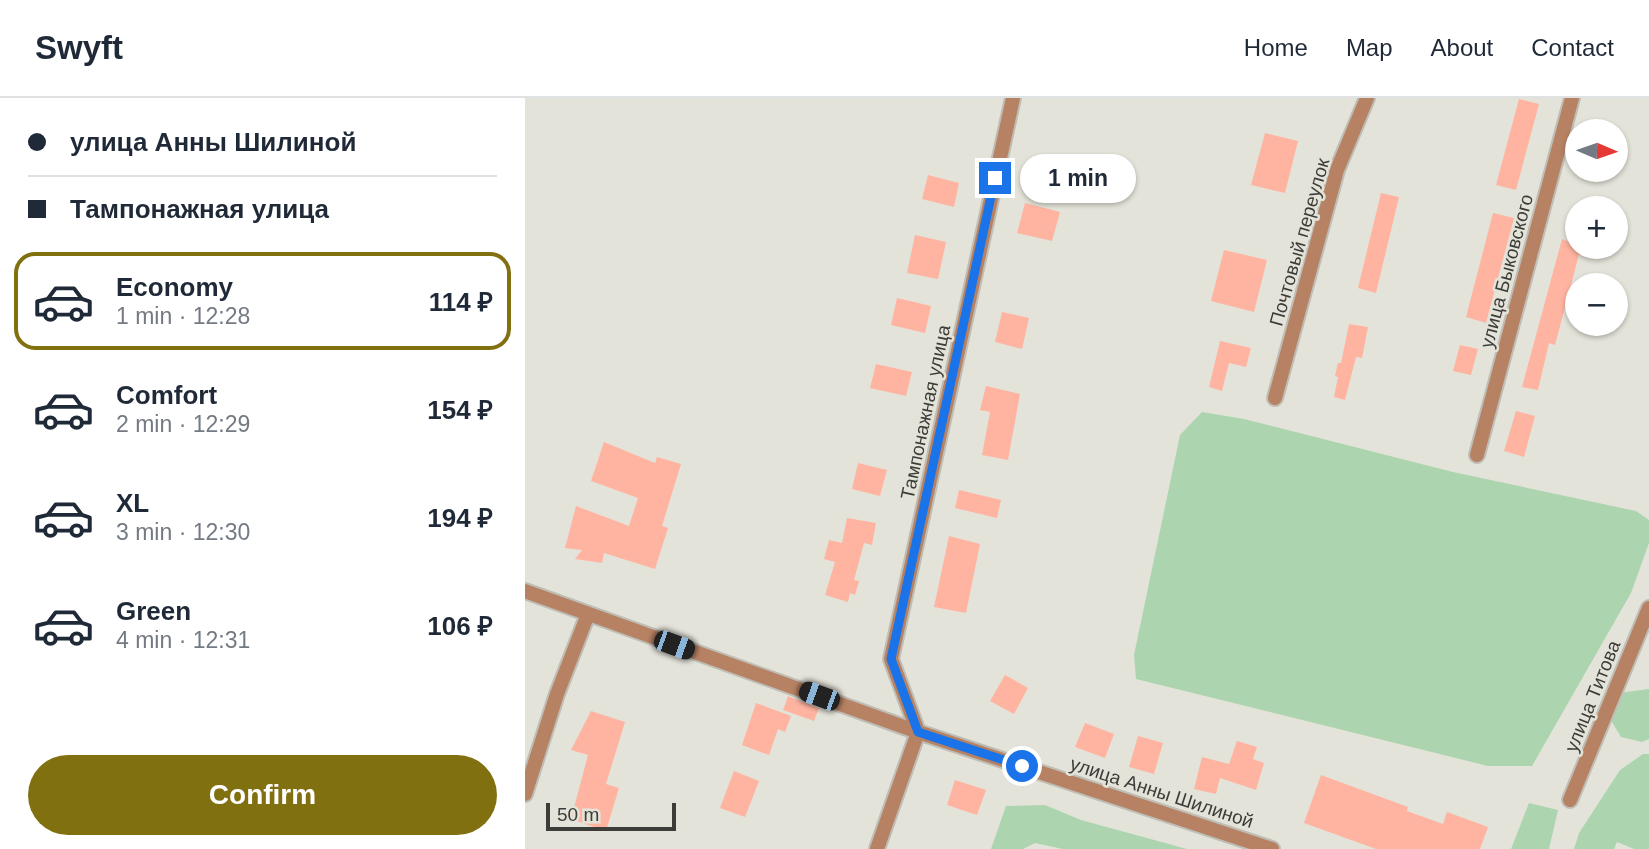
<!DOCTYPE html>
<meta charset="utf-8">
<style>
:root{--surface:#fff;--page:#f2f2f3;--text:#1f2937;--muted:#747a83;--line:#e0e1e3;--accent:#817010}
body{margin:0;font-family:Arial,sans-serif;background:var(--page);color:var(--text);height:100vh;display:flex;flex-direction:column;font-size:26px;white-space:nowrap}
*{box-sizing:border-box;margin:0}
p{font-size:23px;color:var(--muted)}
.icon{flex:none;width:38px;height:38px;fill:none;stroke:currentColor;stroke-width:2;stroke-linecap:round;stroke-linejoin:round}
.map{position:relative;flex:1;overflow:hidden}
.side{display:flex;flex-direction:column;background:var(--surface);width:525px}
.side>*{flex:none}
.top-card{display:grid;align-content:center;height:154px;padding:0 28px;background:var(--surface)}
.needle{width:46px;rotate:92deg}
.buttons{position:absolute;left:1040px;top:21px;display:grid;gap:14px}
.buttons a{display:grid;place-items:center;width:63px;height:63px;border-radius:50%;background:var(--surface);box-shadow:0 2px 5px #0004;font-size:35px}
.scale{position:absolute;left:21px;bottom:18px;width:130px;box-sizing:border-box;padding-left:7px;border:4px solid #3c3c38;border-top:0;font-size:19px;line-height:24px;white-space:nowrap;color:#3c3c38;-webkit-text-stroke:5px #e4e3d9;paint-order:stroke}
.end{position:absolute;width:32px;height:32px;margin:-16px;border:9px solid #1a73e8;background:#fff;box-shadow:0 0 0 4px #fff}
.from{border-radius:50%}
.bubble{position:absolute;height:49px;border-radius:24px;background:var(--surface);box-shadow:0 2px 5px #0004;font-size:23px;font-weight:600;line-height:49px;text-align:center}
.car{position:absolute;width:21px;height:42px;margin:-21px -10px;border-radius:9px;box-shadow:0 0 5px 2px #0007;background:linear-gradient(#222 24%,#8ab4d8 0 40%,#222 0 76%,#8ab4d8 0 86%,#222 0)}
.top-card b{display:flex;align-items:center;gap:24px;height:66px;font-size:26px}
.top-card b+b{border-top:2px solid var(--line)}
.top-card i{width:18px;height:18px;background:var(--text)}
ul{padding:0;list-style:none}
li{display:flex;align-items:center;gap:21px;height:98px;margin:0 14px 10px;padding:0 14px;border:4px solid transparent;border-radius:21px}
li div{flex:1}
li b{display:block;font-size:26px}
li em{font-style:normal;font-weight:600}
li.on{border-color:var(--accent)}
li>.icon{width:63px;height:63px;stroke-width:1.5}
.primary-button{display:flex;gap:14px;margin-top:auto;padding:14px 28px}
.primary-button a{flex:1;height:80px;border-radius:42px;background:var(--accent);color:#fff;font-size:28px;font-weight:600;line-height:80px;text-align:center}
header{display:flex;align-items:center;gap:42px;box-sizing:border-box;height:98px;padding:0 35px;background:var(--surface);border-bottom:2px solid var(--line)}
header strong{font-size:33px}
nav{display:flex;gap:38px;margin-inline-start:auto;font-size:24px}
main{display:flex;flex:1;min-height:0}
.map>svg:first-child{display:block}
.green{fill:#acd5af}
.building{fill:#ffb4a1}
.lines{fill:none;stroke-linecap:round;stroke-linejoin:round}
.street-casing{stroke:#bfbeb6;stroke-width:18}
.street{stroke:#b78263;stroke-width:14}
.route{stroke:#1a73e8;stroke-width:9}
.labels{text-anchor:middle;stroke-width:5;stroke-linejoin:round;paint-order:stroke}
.street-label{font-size:19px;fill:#3c3c38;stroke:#e4e3d9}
</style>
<header>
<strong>Swyft</strong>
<nav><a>Home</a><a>Map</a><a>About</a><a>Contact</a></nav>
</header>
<main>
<section class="side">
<div class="top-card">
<b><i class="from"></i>улица Анны Шилиной</b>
<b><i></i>Тампонажная улица</b>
</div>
<ul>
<li class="on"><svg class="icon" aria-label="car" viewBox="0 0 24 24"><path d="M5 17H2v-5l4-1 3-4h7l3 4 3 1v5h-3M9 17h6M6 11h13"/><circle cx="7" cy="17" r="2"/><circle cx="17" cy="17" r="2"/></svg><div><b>Economy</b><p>1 min · 12:28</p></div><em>114 ₽</em></li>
<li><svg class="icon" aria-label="car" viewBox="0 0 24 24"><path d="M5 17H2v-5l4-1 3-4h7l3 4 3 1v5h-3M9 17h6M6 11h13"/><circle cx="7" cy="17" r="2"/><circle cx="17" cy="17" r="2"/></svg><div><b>Comfort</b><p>2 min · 12:29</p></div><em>154 ₽</em></li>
<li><svg class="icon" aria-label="car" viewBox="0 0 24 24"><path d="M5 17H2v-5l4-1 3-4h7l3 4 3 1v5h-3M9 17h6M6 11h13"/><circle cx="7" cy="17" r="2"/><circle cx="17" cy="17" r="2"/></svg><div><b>XL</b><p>3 min · 12:30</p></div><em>194 ₽</em></li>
<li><svg class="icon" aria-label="car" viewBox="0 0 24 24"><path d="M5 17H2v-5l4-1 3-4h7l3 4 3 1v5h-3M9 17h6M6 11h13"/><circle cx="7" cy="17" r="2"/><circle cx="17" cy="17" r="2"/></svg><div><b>Green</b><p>4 min · 12:31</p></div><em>106 ₽</em></li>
</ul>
<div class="primary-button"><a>Confirm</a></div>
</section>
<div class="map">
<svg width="1124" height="751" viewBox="0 0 1124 751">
<rect width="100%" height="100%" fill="#e4e3d9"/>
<path class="green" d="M677,314L719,321L928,374L1111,413L1124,422V445L1106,495L1007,668H963L611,581L609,557L655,337Z
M1124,591V641L1117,644L1096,639L1078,609L1086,596Z
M1118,656H1124V751H1109L1092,744L1089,751H1049L1054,735L1095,672Z
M1004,705L1033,712L1024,751H986Z
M520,707L556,722L662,751H538L510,745L498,751H466L481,708Z"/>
<path class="building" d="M994,1L1014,6L991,92L971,87Z
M740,35L773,43L760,95L726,87Z
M510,57L541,65L535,87L505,79Z
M403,77L434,85L429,109L397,101Z
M856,95L874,99L851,195L833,190Z
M500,105L535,114L527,143L492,135Z
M968,115L989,120L961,225L941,219Z
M390,137L421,144L413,181L382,175Z
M1037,141L1056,149L1030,247L1024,245L1013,292L997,289Z
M699,152L742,162L729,214L686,203Z
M372,200L406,208L400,235L366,227Z
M477,214L504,220L497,251L470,244Z
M824,226L843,229L837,260L831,259L820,302L809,299L813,279L810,278L813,265H816Z
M695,243L726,250L721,269L704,265L697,293L684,289Z
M935,247L953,251L946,277L928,273Z
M351,266L387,274L381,298L345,290Z
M461,288L495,296L483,362L457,357L465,314L455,312Z
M991,313L1010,318L999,359L979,353Z
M79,344L130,365L132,359L156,366L137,428L143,430L130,471L79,455L77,465L50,461L57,452L40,450L51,408L104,428L113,400L66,383Z
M333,365L362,372L355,398L327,391Z
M434,392L476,402L472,420L430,410Z
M322,420L351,425L347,447L339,445L329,482L334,483L330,497L325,495L323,504L300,497L310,464L299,461L304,442L317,445Z
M424,438L455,446L441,515L409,509Z
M480,577L503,590L489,616L465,603Z
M263,598L294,610L289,623L258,612Z
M231,605L266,618L260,634L253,631L244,657L217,647Z
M66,613L100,624L81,686L94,690L81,733L46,721L63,657L46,652Z
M560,625L589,636L580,660L550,649Z
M613,638L638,645L629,676L604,669Z
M712,643L732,649L728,661L739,665L731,692L695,680L691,696L669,691L677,659L704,666Z
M209,673L234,683L220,719L195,710Z
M796,677L883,709L882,713L918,726L922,714L963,729L955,751H851L779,725Z
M430,682L461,692L452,717L422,707Z"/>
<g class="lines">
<defs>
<path id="street" d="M750,300L812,72L842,0
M952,357L1047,0
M0,493L393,634L747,751
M393,634L366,561L488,0
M0,696L32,596L63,516
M1045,702L1124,510
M352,751L393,634"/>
</defs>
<use href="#street" class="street-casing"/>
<use href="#street" class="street"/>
</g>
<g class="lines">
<path class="route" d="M470,80L366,561L393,634L497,668"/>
</g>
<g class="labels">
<g class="street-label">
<text transform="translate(774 144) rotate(-74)" y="7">Почтовый переулок</text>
<text transform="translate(981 173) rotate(-75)" y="7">улица Быковского</text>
<text transform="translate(400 314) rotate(-78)" y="7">Тампонажная улица</text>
<text transform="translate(1067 598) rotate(-68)" y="7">улица Титова</text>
<text transform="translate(637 694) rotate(18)" y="7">улица Анны Шилиной</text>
</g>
</g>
</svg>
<div class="buttons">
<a><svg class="needle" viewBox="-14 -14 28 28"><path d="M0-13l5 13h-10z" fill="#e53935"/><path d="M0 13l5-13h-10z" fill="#747a83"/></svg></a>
<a>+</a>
<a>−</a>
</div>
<div class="scale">50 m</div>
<i class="end from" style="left:497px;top:668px"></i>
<i class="end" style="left:470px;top:80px"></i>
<div class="bubble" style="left:495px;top:56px;width:116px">1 min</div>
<i class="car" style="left:149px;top:547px;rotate:110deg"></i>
<i class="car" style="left:294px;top:598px;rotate:290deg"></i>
</div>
</main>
